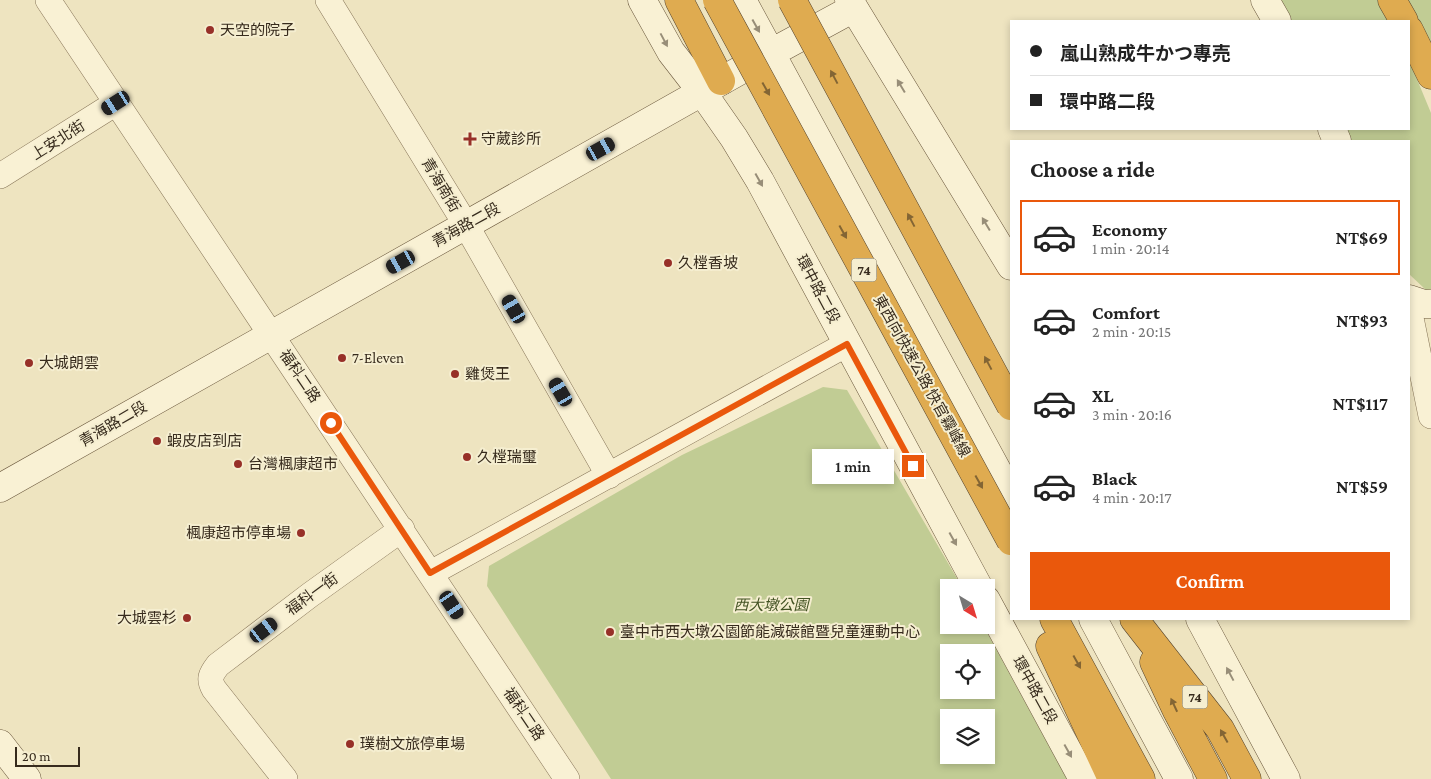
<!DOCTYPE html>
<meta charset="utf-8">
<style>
:root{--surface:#fff;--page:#f6f6f6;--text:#222;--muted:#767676;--line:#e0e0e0;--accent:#ea580c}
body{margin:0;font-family:"Crimson Pro","Noto Sans TC","Noto Sans JP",serif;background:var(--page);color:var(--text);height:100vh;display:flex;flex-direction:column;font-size:19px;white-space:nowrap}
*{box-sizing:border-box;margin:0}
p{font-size:16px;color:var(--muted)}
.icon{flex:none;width:28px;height:28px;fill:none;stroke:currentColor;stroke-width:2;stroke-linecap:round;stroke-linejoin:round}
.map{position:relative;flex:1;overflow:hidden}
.panel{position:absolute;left:1010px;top:140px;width:400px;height:480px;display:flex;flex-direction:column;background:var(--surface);border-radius:0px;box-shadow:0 2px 8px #0003}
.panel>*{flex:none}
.hud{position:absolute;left:1010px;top:20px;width:400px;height:110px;border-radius:0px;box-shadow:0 2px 8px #0003;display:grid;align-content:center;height:110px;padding:0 20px;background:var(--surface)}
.needle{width:32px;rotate:142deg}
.fabs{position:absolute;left:940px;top:579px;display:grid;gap:10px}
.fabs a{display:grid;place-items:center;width:55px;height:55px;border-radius:0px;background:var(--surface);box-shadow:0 2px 8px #0003;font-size:25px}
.scale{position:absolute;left:15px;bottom:12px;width:65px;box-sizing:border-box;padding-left:5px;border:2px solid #372b1d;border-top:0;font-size:14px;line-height:18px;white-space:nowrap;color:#372b1d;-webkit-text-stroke:4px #f5eed0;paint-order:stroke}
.end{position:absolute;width:22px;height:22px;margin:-11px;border:6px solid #ea580c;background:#fff;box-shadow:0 0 0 2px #fff}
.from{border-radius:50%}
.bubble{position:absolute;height:35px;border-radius:0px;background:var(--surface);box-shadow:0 2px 8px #0003;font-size:16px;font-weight:600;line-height:35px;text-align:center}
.car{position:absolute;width:15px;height:30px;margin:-15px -8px;border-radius:6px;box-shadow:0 0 4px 1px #0007;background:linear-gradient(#222 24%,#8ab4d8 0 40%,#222 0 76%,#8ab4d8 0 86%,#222 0)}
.hud b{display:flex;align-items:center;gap:18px;height:48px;font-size:19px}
.hud b+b{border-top:1px solid var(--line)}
.hud i{width:12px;height:12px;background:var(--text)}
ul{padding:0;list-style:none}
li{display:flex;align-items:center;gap:15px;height:75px;margin:0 10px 8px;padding:0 10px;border:2px solid transparent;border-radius:0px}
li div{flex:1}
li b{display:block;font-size:19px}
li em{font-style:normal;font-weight:600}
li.on{border-color:var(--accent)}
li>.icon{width:45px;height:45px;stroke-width:1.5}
h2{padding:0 20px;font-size:22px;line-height:60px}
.primary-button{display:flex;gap:10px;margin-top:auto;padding:10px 20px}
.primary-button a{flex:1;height:58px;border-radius:0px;background:var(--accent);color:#fff;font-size:20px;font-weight:600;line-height:58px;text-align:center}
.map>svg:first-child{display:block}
.green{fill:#c1cc94;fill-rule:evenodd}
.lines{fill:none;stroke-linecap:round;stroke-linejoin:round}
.street-casing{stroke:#877558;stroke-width:26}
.secondary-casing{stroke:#69563b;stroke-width:29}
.highway-casing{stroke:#55432d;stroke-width:29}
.street{stroke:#f9f1d4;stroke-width:25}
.secondary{stroke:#f9f1d4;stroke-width:28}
.highway{stroke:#dfab50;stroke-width:28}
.highway-bridge-casing{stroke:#55432d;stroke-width:29;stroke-linecap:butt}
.highway-bridge{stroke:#dfab50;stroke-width:28}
.oneway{fill:#988e78}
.oneway2{fill:#836534}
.route{stroke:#ea580c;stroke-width:6}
.poi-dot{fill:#973028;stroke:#f5eed0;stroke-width:2}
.labels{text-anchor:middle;stroke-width:4;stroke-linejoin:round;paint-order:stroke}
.shield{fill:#f5eed0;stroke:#706653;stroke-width:1}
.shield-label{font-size:14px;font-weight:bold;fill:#372b1d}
.poi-label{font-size:15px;fill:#372b1d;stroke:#f5eed0;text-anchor:start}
.street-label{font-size:15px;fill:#372b1d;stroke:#f5eed0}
.park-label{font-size:15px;font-style:italic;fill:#435323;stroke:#f5eed0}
</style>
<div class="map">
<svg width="1431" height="779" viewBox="0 0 1431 779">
<rect width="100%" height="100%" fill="#eee4c0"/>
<path class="green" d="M1275,0H1378L1389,21H1289Z
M1406,0H1431V50Z
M1409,60L1431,113V289L1426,290L1409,274V141H1347L1341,129H1409Z
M823,387L847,390L962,587L949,588V625H983L1067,779H611L487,586L489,566L682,455ZM949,652H986V690H949ZM949,718H986V755H949Z"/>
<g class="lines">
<defs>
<path id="street" d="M48,0L567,779
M328,0L466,225L609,476
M0,176L116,103
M1409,308L1431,416
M431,573L847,344
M285,779L214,689C208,679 211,674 218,665L310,595L402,529"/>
<path id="secondary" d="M642,0L671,52L702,92L734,138L760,181L979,588
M742,0L1011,496
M849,0L1011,266
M1265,0L1277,21
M1332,129L1337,141
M1409,299L1424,304H1431
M0,488L771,53L854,8
M986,600L1083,779
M1093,619L1179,779
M1200,619L1286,779
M0,744L27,779"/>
<path id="highway" d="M679,0L721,81
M1392,0L1404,21
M1409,30L1431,75
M1054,619L1141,779
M1134,619L1220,729L1247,779
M1050,646L1112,779
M1154,662L1177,711L1213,779"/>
</defs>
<use href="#street" class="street-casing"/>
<use href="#secondary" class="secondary-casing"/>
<use href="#highway" class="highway-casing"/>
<use href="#street" class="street"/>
<use href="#secondary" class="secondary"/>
<use href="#highway" class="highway"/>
<defs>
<path id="highway-bridge" d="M717,0L1011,541
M792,0L1011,406"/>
</defs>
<use href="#highway-bridge" class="highway-bridge-casing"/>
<use href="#highway-bridge" class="highway-bridge"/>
</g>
<defs><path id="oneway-solid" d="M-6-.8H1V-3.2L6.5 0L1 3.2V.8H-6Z" transform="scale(1.25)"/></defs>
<g class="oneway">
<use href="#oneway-solid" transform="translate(756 26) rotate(61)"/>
<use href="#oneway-solid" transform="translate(664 40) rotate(62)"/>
<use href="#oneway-solid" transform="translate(901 86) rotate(-121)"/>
<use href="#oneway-solid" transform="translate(759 180) rotate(61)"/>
<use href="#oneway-solid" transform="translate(986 224) rotate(-121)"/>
<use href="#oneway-solid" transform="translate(953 539) rotate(61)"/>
<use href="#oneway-solid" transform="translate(1230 674) rotate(-118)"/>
<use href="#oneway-solid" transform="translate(1068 751) rotate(61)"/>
</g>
<g class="oneway2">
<use href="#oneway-solid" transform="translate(834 77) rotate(-118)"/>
<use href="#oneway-solid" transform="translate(766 89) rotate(61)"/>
<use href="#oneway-solid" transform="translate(911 220) rotate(-118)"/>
<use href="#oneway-solid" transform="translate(843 232) rotate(61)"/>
<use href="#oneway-solid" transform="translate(988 363) rotate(-118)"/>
<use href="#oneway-solid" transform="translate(979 482) rotate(61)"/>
<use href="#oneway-solid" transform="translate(1077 662) rotate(61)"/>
<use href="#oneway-solid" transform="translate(1174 705) rotate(-115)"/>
<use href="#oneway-solid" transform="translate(1224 736) rotate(-119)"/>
</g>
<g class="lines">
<path class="route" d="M331,423L430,573L847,344L913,466"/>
</g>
<g class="poi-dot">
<circle cx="210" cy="30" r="5"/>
<path d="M467.5 131.5h5v5h5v5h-5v5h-5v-5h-5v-5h5z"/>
<circle cx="668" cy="263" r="5"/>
<circle cx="342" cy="358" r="5"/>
<circle cx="29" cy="363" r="5"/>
<circle cx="455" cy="374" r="5"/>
<circle cx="157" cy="441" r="5"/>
<circle cx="467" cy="457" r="5"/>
<circle cx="238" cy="464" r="5"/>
<circle cx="301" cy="533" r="5"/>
<circle cx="187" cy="618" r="5"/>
<circle cx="610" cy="632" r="5"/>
<circle cx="350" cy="744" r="5"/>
</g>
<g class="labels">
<g class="shield">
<rect x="851.5" y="258.5" width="25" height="23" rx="4"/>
<rect x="1182.5" y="685.5" width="25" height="23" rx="4"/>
</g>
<g class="shield-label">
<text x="864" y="275">74</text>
<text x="1195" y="702">74</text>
</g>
<g class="poi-label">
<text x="220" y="35">天空的院子</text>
<text x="481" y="144">守葳診所</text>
<text x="678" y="268">久樘香坡</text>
<text x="352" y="363">7-Eleven</text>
<text x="39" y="368">大城朗雲</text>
<text x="465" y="379">雞煲王</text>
<text x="167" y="446">蝦皮店到店</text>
<text x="477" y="462">久樘瑞璽</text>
<text x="248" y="469">台灣楓康超市</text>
<text x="291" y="538" text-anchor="end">楓康超市停車場</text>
<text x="177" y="623" text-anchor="end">大城雲杉</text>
<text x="620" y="637">臺中市西大墩公園節能減碳館暨兒童運動中心</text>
<text x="360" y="749">璞樹文旅停車場</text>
</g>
<g class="street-label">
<text transform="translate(58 140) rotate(-32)" y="5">上安北街</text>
<text transform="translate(441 185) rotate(59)" y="5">青海南街</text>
<text transform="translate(466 225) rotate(-29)" y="5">青海路二段</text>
<text transform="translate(818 289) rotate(62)" y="5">環中路二段</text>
<text transform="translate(300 376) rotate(56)" y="5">福科二路</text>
<text transform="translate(922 376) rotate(61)" y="5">東西向快速公路 快官霧峰線</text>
<text transform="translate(113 424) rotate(-30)" y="5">青海路二段</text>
<text transform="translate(312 594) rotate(-36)" y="5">福科一街</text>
<text transform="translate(1035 690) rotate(61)" y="5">環中路二段</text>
<text transform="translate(524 714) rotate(56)" y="5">福科二路</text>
</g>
<g class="park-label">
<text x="771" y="610">西大墩公園</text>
</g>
</g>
</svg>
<div class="fabs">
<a><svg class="needle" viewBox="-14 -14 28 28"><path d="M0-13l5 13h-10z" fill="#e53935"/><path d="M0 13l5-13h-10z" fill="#767676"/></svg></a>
<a><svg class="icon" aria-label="locate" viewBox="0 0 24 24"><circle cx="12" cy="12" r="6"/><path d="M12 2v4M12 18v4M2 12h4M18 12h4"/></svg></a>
<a><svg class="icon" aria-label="layers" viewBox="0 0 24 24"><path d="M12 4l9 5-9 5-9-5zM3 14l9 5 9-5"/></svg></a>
</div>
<div class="scale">20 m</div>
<i class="end from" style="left:331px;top:423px"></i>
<i class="end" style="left:913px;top:466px"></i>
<div class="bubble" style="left:812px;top:449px;width:82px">1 min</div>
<i class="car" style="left:116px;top:103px;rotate:238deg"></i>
<i class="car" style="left:601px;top:149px;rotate:61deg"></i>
<i class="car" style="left:401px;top:262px;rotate:241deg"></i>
<i class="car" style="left:514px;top:309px;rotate:330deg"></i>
<i class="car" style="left:561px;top:392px;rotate:330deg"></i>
<i class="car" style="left:452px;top:605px;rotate:146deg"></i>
<i class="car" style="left:264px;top:630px;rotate:53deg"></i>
<div class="hud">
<b><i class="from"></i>嵐山熟成牛かつ專売</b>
<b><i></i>環中路二段</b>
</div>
<section class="panel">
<h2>Choose a ride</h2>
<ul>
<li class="on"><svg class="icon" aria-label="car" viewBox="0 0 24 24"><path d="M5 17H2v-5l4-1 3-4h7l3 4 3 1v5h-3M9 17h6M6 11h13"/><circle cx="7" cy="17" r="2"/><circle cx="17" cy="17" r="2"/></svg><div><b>Economy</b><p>1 min · 20:14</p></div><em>NT$69</em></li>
<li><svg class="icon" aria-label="car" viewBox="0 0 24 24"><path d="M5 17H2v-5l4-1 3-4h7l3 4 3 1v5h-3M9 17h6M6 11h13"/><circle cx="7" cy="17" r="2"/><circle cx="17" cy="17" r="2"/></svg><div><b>Comfort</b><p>2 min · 20:15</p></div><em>NT$93</em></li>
<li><svg class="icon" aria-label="car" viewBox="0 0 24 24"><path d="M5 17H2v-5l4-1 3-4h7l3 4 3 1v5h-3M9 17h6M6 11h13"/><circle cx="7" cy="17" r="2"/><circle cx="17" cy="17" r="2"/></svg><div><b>XL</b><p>3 min · 20:16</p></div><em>NT$117</em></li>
<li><svg class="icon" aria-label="car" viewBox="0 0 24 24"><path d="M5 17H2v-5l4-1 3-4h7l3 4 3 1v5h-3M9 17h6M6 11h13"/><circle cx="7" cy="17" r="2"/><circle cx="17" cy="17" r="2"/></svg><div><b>Black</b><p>4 min · 20:17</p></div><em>NT$59</em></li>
</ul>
<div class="primary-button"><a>Confirm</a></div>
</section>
</div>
